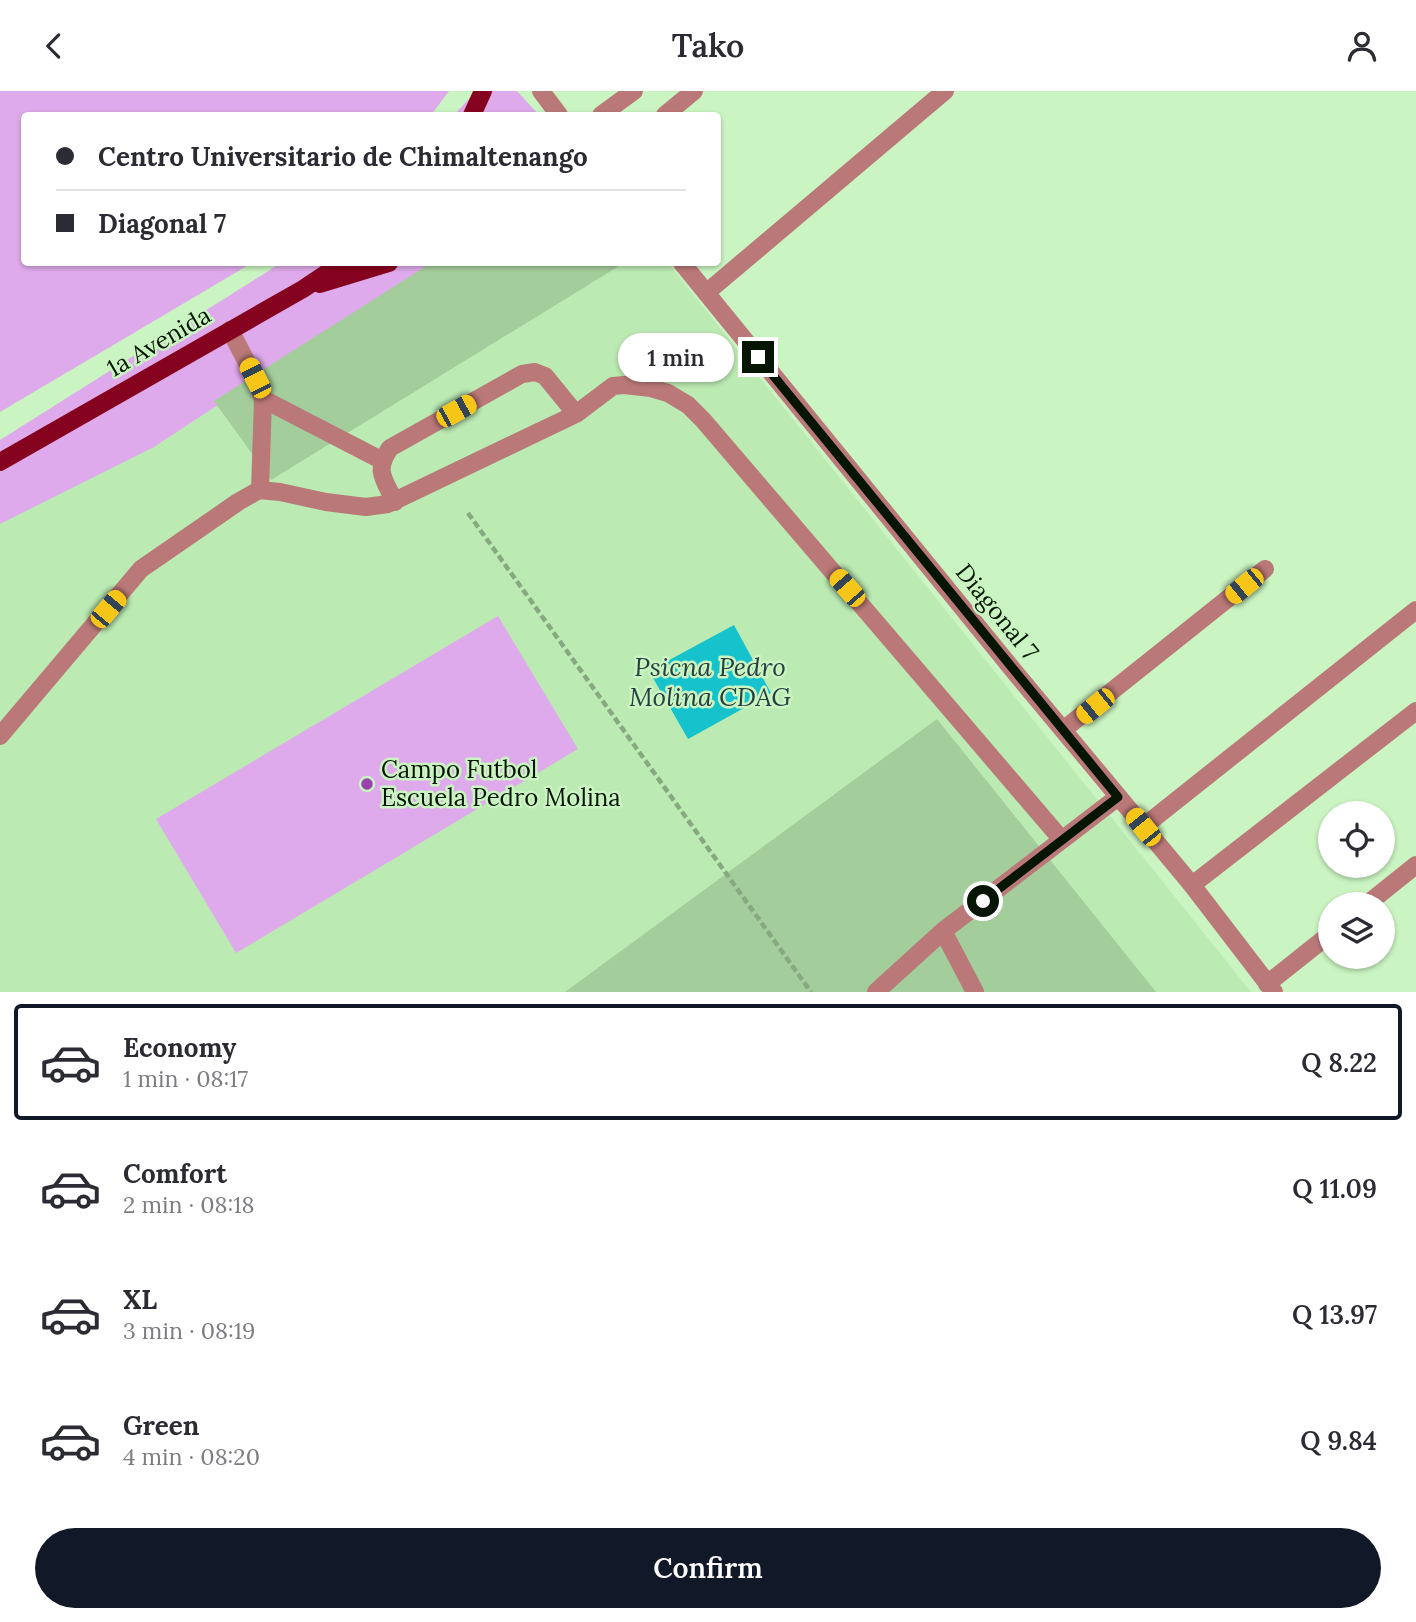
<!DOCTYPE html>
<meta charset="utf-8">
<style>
:root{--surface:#fff;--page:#f2f2f3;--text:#2b2b33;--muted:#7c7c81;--line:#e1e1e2;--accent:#111827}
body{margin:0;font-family:Lora,serif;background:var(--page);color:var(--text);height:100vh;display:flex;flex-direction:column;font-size:26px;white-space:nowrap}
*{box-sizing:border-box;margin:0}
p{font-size:23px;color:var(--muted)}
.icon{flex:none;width:38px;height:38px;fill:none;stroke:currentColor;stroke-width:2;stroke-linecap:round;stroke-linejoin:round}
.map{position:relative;height:901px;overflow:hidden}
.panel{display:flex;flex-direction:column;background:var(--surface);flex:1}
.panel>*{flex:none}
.top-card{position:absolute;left:21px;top:21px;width:700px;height:154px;border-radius:7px;box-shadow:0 2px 5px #0004;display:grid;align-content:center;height:154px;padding:0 35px;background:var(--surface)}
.controls{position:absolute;left:1318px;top:710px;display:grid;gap:14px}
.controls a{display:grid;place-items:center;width:77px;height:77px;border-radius:50%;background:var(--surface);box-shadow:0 2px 5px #0004;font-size:35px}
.end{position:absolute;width:32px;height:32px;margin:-16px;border:9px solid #061504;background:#fff;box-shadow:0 0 0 4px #fff}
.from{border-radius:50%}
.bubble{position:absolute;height:49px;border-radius:24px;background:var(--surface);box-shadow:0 2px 5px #0004;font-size:23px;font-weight:600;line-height:49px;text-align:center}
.car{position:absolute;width:21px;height:42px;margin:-21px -10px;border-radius:9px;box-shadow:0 0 5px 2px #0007;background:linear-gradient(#f5c518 24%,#345 0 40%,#f5c518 0 76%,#345 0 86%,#f5c518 0)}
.top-card b{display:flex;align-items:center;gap:24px;height:66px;font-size:26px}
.top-card b+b{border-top:2px solid var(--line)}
.top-card i{width:18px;height:18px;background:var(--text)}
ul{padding:12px 0 0;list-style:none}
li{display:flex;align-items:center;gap:21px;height:116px;margin:0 14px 10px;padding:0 21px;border:4px solid transparent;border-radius:7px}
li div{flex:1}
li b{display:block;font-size:26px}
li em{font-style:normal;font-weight:600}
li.selected{border-color:var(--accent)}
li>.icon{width:63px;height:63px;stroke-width:1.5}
.action{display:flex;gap:14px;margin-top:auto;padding:14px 35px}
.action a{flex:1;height:80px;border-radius:42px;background:var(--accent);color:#fff;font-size:28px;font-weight:600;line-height:80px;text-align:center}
header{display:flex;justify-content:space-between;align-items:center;height:91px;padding:0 35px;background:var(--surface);font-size:32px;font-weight:600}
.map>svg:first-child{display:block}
.built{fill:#bbeab2}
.green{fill:#dfaaeb}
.water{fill:#16c2cb}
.building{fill:#a4cd9c}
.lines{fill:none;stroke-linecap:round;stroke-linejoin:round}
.path{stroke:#87a880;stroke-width:4.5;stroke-dasharray:7 3.5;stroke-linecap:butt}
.minor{stroke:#ba7978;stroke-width:18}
.major{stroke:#86031f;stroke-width:18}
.route{stroke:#061504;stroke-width:9}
.poi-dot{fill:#9a41ad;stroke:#caf4c1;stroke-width:2.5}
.labels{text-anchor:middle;stroke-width:5;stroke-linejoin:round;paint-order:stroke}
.street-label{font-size:24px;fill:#061504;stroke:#caf4c1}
.poi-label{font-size:24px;fill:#061504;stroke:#caf4c1;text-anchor:start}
.water-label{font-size:26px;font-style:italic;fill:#263f40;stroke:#caf4c1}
</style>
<header><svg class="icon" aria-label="back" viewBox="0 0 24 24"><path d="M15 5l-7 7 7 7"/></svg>Tako<svg class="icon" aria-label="person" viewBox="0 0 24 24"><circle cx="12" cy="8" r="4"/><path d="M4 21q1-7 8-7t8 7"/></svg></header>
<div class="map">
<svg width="1416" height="901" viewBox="0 0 1416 901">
<rect width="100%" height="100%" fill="#caf4c1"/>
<path class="built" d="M407,172H668L1251,901H0V401Z"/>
<path class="green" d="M0,0H449L431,24H24V172H252L0,321Z
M476,0H517L539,24H454Z
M281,172H434L154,356L0,433V349Z
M498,525L578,658L236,862L156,728Z"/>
<path class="water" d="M734,534L771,602L688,648L649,580Z"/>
<path class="building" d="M431,172H624L271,389L214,310Z
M937,628L1156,901H565Z"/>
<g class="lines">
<path class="path" d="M468,422L811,901"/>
<path class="minor" d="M541,0L559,24
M601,24L634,0
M665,24L694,0
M682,172L1018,585L1192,794L1274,901
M706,202L945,0
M230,239L255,287L263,308L260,399
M263,308L381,369
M395,411C384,388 374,380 390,357L522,283L535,281L545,285L576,323
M1063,639L1265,478
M0,645L141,478L238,411L259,399L280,401L326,411L366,416L388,413L576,323L613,295L624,294L651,297L668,302L688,314L703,329L1062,749
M1143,736L1416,519
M1192,794L1416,620
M1366,814L1416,774
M943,840L975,901
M1267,893L1330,843
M876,901L943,840L1118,706"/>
<path class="major" d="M472,24L483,0
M320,193L389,172
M0,371L303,198L342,172"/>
</g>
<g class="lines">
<path class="route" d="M758,266L1118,706L983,810"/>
</g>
<circle class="poi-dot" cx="367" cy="693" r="7"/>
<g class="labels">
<g class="street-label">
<text transform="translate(159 251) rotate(-30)" y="8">1a Avenida</text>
<text transform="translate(997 521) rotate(51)" y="8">Diagonal 7</text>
</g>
<g class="poi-label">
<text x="381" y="687">Campo Futbol<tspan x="381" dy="28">Escuela Pedro Molina</tspan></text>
</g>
<g class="water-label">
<text x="710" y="585">Psicna Pedro<tspan x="710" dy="30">Molina CDAG</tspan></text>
</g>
</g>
</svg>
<div class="controls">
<a><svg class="icon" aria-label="locate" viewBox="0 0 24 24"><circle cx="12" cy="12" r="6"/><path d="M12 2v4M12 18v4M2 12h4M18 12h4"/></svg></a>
<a><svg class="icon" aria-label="layers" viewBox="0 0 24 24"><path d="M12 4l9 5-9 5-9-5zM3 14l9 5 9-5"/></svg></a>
</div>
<i class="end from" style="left:983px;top:810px"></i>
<i class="end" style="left:758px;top:266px"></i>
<div class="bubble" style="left:618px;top:242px;width:116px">1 min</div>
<i class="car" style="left:255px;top:287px;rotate:333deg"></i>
<i class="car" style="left:456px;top:320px;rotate:61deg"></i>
<i class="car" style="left:1244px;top:495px;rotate:231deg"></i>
<i class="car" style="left:847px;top:497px;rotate:319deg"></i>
<i class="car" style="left:108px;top:518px;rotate:40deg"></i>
<i class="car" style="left:1095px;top:615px;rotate:231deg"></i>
<i class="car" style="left:1143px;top:736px;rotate:321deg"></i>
<div class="top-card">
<b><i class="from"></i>Centro Universitario de Chimaltenango</b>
<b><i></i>Diagonal 7</b>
</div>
</div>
<section class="panel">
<ul>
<li class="selected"><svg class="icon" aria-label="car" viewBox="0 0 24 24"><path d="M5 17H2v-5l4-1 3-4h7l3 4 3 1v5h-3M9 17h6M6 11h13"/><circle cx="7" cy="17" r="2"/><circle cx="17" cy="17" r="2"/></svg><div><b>Economy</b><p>1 min · 08:17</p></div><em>Q 8.22</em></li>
<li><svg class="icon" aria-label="car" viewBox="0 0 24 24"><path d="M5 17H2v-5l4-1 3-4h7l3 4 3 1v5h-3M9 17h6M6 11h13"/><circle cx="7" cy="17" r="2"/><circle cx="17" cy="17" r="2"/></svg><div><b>Comfort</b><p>2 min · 08:18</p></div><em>Q 11.09</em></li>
<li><svg class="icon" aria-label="car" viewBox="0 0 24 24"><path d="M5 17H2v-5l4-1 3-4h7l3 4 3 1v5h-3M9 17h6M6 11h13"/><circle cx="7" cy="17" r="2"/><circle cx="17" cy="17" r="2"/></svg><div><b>XL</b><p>3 min · 08:19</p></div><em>Q 13.97</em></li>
<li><svg class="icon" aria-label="car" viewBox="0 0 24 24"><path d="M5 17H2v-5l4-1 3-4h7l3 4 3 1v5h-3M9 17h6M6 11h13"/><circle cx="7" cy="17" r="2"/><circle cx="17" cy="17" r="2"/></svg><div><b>Green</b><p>4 min · 08:20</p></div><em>Q 9.84</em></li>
</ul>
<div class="action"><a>Confirm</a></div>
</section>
